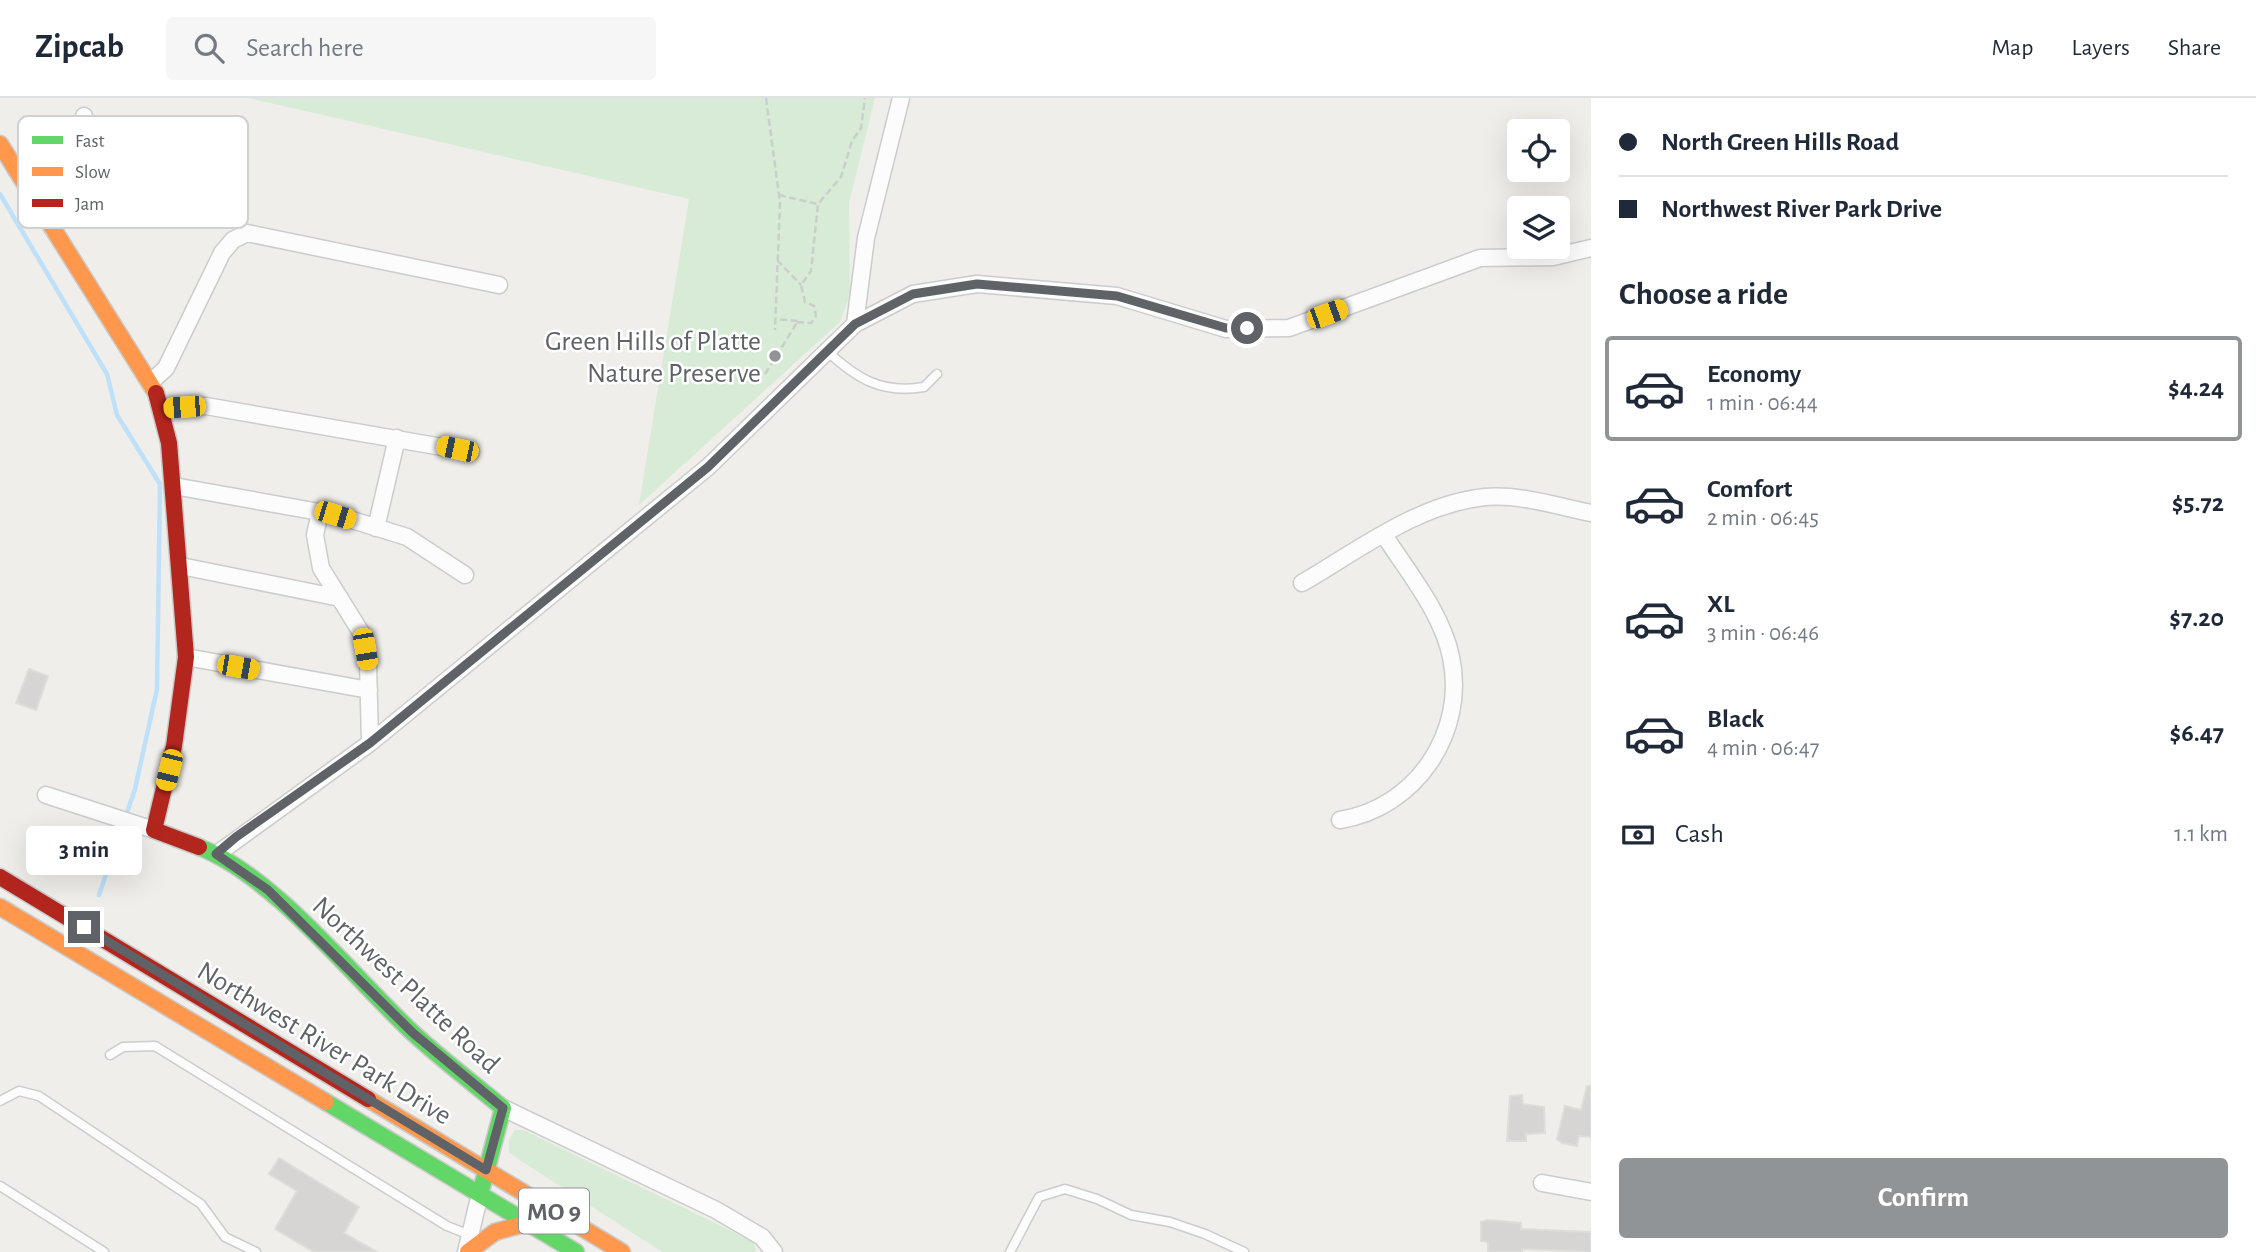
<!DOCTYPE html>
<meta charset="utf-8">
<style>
:root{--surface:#fff;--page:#f6f6f7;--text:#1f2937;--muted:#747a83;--line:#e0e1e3;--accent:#919496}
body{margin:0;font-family:"Alegreya Sans",sans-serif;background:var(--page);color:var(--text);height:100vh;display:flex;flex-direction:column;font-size:26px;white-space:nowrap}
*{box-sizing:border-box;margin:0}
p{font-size:23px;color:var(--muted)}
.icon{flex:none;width:38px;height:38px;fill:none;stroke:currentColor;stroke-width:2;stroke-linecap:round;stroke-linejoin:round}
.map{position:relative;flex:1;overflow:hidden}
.details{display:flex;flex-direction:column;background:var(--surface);width:665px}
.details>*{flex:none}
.hud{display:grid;align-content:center;height:154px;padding:0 28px;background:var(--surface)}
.buttons{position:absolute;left:1507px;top:21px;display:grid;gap:14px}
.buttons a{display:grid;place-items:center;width:63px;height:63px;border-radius:7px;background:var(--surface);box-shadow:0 7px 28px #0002;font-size:35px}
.end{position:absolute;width:32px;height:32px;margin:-16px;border:9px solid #5f6368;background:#fff;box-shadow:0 0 0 4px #fff}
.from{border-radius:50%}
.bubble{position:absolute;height:49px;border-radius:7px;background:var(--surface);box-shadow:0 7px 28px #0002;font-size:23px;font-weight:700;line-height:49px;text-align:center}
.car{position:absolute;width:21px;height:42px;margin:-21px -10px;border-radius:9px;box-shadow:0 0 5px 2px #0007;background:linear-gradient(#f5c518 24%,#345 0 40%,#f5c518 0 76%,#345 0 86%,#f5c518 0)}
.hud b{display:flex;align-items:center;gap:24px;height:66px;font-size:26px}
.hud b+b{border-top:2px solid var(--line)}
.hud i{width:18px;height:18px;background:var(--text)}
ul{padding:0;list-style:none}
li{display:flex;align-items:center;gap:21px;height:105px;margin:0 14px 10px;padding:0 14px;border:4px solid transparent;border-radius:7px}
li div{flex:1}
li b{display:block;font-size:26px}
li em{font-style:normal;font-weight:700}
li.on{border-color:var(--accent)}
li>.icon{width:63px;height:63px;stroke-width:1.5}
h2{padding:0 28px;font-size:32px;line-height:84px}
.pay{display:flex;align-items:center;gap:18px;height:77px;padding:0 28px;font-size:26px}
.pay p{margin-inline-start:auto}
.cta{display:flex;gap:14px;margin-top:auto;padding:14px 28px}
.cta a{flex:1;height:80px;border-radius:7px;background:var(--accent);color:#fff;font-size:28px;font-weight:700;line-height:80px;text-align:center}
header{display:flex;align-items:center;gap:42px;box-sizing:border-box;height:98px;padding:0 35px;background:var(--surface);border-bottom:2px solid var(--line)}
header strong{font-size:33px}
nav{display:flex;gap:38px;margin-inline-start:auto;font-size:24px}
.search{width:490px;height:63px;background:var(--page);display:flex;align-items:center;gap:18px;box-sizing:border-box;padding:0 24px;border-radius:7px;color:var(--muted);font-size:26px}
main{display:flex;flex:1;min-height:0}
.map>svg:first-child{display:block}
.green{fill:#d8ebd6}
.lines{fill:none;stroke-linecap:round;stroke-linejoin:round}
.stream{stroke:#bfe0f9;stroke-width:4.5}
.building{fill:#d6d5d3;stroke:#deddd9;stroke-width:2}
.lane-casing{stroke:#cbcccc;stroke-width:11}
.street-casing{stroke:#cbcccc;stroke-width:19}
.fast-casing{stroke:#cacacb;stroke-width:19}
.slow-casing{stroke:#cacacb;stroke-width:19}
.jam-casing{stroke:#cacacb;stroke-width:19}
.path{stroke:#cacfcc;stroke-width:2.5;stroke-dasharray:7 3.5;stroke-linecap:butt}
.lane{stroke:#fdfcfc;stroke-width:8}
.street{stroke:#fdfcfc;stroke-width:16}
.fast{stroke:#63d668;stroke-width:16}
.slow{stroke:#ff974d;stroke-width:16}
.jam{stroke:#b3261e;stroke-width:16}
.route{stroke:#5f6368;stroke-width:9}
.poi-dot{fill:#919496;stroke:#fff;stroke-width:2.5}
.labels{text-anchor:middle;stroke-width:5;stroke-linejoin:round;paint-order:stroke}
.shield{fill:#fff;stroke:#8f9295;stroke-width:2}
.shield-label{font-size:26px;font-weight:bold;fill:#5f6368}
.poi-label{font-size:28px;fill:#5f6368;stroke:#fff;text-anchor:end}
.street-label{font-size:28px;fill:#5f6368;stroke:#fff}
.key{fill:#fff;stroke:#cfd0d2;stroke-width:2}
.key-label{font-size:19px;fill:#5f6368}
</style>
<header>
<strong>Zipcab</strong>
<div class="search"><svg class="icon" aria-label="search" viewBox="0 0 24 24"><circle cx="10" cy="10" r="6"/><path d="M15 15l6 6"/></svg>Search here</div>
<nav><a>Map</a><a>Layers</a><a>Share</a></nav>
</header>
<main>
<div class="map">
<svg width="1591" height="1154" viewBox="0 0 1591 1154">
<rect width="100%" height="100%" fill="#efeeea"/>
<path class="green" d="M249,0H875L849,105L850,196L840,224L639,407L689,101Z
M515,1032H523L754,1144L756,1154H662L509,1055V1042Z"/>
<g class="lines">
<path class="stream" d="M0,96L107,276L117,317L160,386L157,591L135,691L99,797"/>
</g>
<path class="building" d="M29,571L48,578L36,612L16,605Z
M1587,988H1591V1039L1579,1038L1577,1048L1562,1045L1557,1041L1565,1008L1581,1012Z
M1522,997L1523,1006L1544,1009L1545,1035L1526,1036V1043H1507L1510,998Z
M279,1060L359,1109L344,1135L377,1154H314L275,1131L297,1093L269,1076Z
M1488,1122L1521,1125V1131L1591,1134V1154L1522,1151V1154H1488V1144L1481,1143V1124Z"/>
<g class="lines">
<defs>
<path id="lane" d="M827,253C857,281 882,296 924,289L937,276
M110,957L123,949L155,948L447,1128L470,1137
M0,1003L19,993L39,998L201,1106L225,1139L256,1154
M0,1088L104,1154
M1010,1154L1039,1099L1065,1091L1097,1101L1131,1117L1170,1124L1205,1136L1244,1154"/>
<path id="street" d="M53,131L84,18
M855,226L866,140L901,0
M150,285L166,270L222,155L233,142L247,135L499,187
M161,311L206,308L471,354
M174,388L336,417L407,439L465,477
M320,414L315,437L321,470L362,536L368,565L370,645
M376,430L397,340
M181,468L340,500
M1302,485C1359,452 1418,406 1485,399C1520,396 1557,408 1591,415
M186,559L369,592
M46,697L154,732
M1340,722C1416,710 1467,634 1451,559C1442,515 1408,474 1384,437
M217,756L370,645L708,369L855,226L913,196L977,186L1117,198L1226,231L1289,230L1480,160L1553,159L1591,150
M503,1010L716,1112L762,1139L774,1154
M1542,1085L1591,1094
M466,1154L480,1096"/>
<path id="fast" d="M199,749C274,778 352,878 412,934C441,961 473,985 503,1010L482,1089
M326,1004L576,1154"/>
<path id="slow" d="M0,46L156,295
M0,809L326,1004
M368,1001L622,1154
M468,1154L495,1134L528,1125"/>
<path id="jam" d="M156,295L169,345L186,559L174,648L154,732L199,749
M0,779L368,1001"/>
</defs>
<use href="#lane" class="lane-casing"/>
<use href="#street" class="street-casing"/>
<use href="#fast" class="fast-casing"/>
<use href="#slow" class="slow-casing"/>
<use href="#jam" class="jam-casing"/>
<path class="path" d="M766,0L780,105L775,232
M779,97L817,106
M777,162L801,187
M797,224L811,225L816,218L814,208L805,204L801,187L811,173L818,106L841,79L852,43L861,30L865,0
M765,276L798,223L775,221"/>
<use href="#lane" class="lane"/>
<use href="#street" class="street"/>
<use href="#fast" class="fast"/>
<use href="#slow" class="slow"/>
<use href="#jam" class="jam"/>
</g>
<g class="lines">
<path class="route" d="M84,829L486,1072L503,1010L413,935L268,792L216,756L236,739L370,645L708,369L855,226L913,196L977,186L1117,198L1226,230H1247"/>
</g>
<circle class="poi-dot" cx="775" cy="258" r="7"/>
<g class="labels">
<rect class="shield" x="519" y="1090.5" width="70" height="45" rx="5"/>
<g class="shield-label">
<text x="554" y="1122">MO 9</text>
</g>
<g class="poi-label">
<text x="761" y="252">Green Hills of Platte<tspan x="761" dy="32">Nature Preserve</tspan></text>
</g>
<g class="street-label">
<text transform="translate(407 886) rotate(43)" y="10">Northwest Platte Road</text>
<text transform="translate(325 944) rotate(31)" y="10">Northwest River Park Drive</text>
</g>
</g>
<rect x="18" y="18" width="230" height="112" rx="10" class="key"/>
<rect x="32" y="38" width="31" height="8" fill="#63d668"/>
<rect x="32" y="69" width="31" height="9" fill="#ff974d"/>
<rect x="32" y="101" width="31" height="8" fill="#b3261e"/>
<g class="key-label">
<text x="75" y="49">Fast</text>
<text x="75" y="80">Slow</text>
<text x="75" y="112">Jam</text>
</g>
</svg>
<div class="buttons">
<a><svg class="icon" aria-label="locate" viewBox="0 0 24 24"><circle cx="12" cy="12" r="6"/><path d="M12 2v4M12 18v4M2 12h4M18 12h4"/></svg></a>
<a><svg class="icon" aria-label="layers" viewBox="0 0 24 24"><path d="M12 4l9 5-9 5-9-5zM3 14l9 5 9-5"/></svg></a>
</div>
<i class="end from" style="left:1247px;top:230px"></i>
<i class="end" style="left:84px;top:829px"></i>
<div class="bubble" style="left:26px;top:728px;width:116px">3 min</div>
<i class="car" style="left:1327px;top:216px;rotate:70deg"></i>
<i class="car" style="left:184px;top:309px;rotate:266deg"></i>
<i class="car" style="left:457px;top:351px;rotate:282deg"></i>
<i class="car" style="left:335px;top:417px;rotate:107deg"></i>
<i class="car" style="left:365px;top:551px;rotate:170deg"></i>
<i class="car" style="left:238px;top:569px;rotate:100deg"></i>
<i class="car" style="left:169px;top:672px;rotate:194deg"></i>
</div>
<section class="details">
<div class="hud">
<b><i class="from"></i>North Green Hills Road</b>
<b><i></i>Northwest River Park Drive</b>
</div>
<h2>Choose a ride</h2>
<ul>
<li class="on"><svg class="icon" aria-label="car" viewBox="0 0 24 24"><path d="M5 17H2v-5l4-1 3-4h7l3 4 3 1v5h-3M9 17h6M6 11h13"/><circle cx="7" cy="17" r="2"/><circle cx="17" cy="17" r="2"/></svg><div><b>Economy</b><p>1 min · 06:44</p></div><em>$4.24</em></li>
<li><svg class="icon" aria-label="car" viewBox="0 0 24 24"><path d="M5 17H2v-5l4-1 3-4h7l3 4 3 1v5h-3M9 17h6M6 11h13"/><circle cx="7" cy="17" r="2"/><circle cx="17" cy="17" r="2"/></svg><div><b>Comfort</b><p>2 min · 06:45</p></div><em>$5.72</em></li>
<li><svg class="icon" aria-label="car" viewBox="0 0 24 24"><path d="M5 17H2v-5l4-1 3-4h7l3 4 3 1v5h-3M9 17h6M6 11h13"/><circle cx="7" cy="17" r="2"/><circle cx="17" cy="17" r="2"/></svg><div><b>XL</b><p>3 min · 06:46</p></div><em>$7.20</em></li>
<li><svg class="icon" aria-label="car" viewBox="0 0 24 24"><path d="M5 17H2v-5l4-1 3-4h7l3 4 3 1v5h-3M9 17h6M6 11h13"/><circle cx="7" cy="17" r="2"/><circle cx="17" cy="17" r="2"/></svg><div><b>Black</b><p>4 min · 06:47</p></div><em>$6.47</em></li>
</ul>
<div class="pay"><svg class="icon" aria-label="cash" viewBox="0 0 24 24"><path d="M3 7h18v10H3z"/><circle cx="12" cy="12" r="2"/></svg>Cash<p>1.1 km</p></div>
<div class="cta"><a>Confirm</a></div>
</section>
</main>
